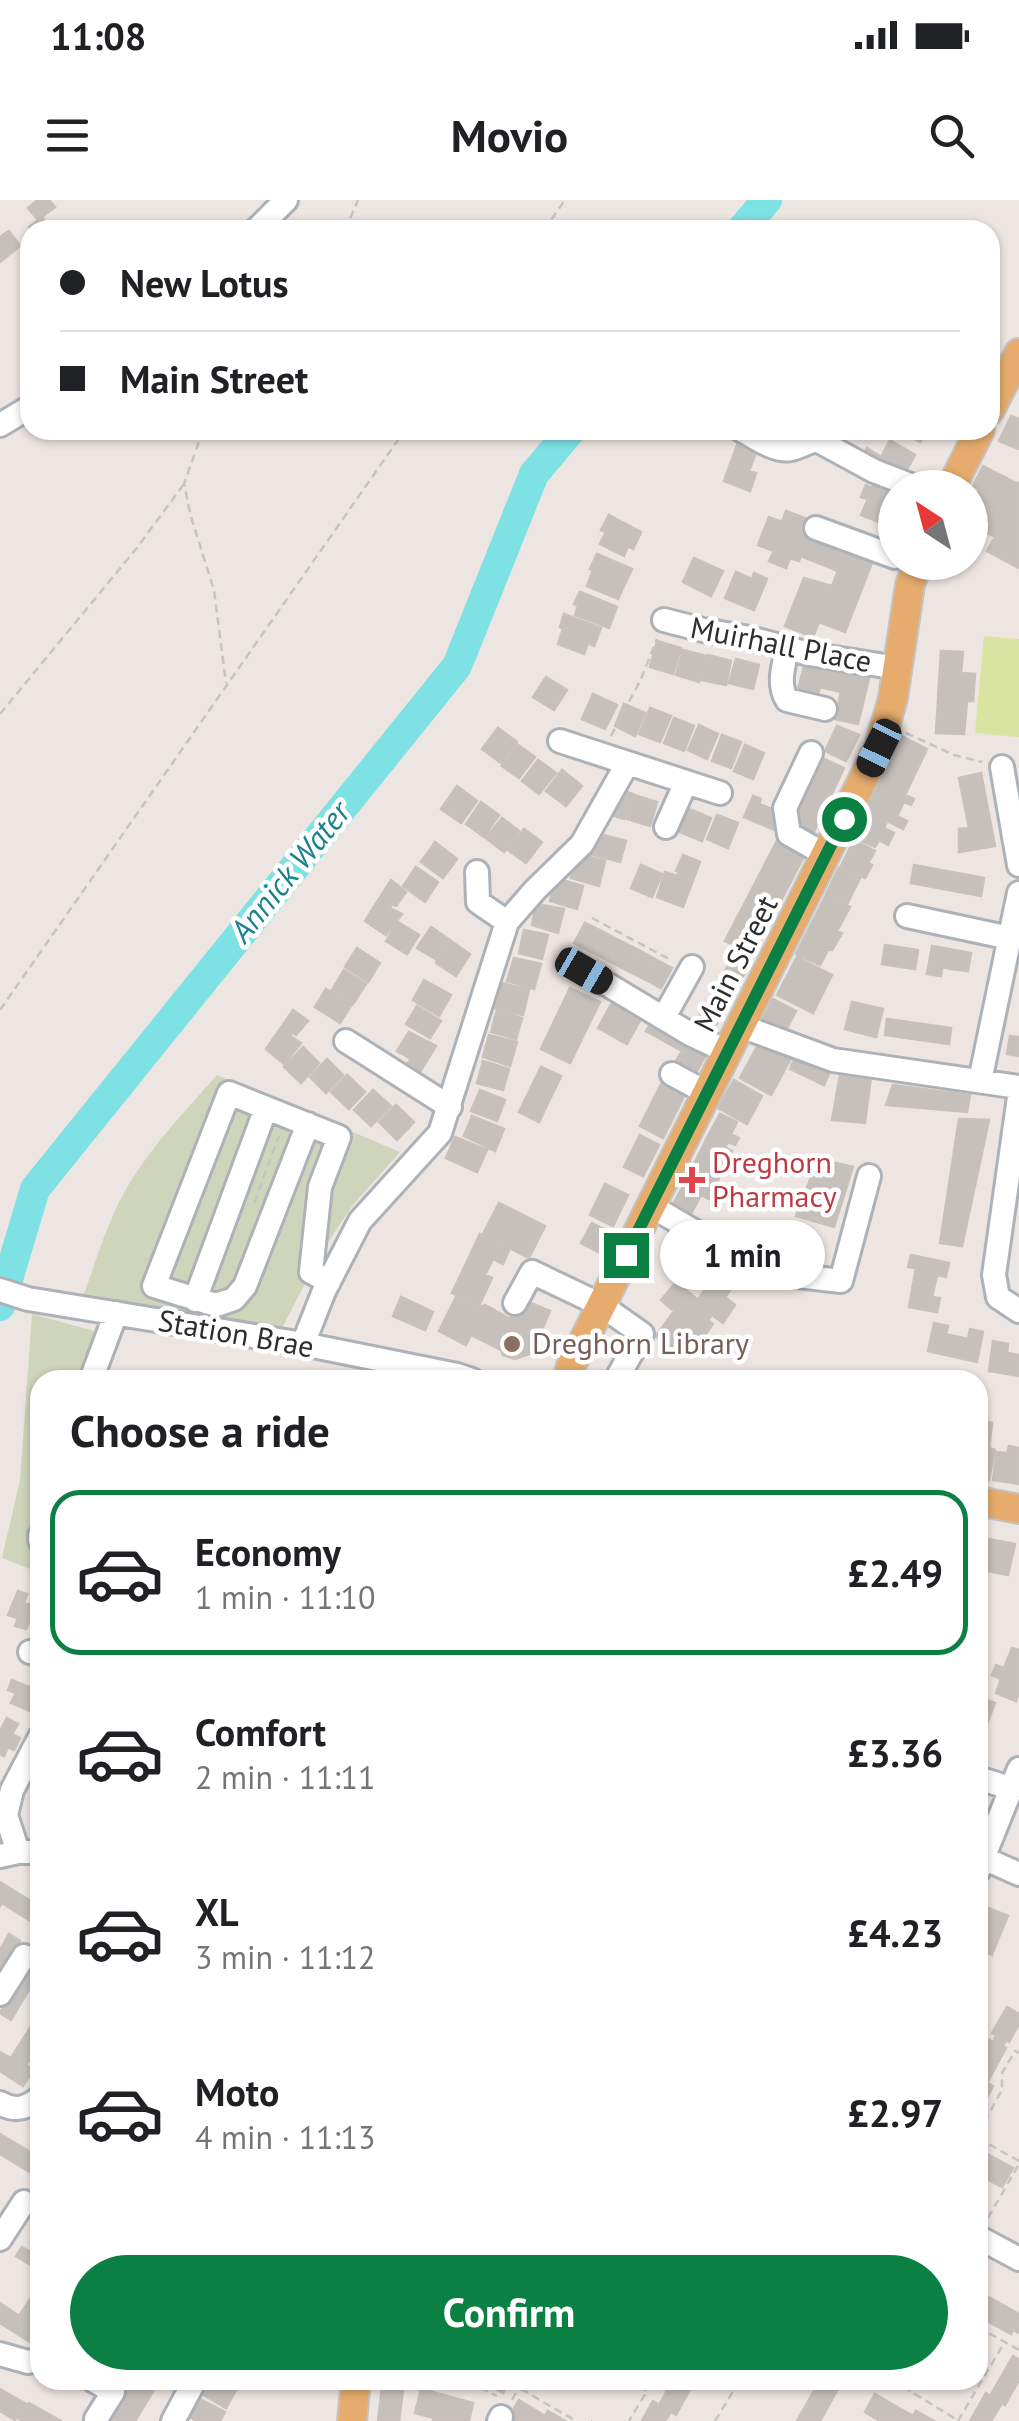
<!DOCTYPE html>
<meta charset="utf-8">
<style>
:root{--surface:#fff;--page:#f6f6f6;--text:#202124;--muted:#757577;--line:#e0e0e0;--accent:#0b8043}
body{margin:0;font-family:"PT Sans",sans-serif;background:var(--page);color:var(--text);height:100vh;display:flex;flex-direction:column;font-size:38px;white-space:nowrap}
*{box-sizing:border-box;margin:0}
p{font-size:32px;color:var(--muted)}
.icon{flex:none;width:55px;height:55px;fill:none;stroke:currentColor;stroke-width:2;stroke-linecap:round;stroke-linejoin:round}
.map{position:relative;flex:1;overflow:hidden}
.drawer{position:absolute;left:30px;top:1170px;width:958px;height:1020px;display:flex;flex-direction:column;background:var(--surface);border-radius:30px;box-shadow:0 2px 8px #0004}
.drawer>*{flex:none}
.top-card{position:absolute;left:20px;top:20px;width:980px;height:220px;border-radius:30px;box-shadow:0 2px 8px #0004;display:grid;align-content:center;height:220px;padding:0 40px;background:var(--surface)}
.needle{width:65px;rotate:324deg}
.tools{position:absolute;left:878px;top:270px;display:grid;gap:20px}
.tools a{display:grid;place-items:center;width:110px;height:110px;border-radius:50%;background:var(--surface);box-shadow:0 2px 8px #0004;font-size:50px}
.end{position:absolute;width:45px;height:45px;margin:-22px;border:12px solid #0b8043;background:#fff;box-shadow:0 0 0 5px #fff}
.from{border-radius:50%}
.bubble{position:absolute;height:70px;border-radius:35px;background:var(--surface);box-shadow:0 2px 8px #0004;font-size:32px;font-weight:600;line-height:70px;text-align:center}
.car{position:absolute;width:30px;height:60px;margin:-30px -15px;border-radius:12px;box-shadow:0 0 8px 2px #0007;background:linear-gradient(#222 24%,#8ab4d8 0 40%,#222 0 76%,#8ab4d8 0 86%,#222 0)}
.top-card b{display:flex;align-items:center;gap:35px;height:95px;font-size:38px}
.top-card b+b{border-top:2px solid var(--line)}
.top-card i{width:25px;height:25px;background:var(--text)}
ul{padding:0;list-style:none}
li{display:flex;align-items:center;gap:30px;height:165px;margin:0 20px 15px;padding:0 20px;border:5px solid transparent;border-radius:30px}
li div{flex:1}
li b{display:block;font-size:38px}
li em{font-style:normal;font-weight:600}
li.active{border-color:var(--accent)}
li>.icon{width:90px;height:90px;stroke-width:1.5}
h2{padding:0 40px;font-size:45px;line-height:120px}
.primary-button{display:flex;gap:20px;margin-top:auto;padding:20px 40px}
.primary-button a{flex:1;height:115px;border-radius:60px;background:var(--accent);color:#fff;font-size:40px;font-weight:600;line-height:115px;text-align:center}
.status{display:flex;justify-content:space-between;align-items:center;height:70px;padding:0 50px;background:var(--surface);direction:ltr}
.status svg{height:28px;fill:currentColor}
header{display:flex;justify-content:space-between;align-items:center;height:130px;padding:0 40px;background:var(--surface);font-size:45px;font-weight:600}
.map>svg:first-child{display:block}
.cemetery{fill:#ced5ba}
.pitch{fill:#d8e4a0}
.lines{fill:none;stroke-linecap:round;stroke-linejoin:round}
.river{stroke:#7ee2e5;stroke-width:30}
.building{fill:#c6c0bc;stroke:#c8c0ba;stroke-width:2.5}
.minor-casing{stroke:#adb2b8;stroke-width:28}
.major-casing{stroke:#c4c4c4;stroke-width:32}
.path{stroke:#c4c4c4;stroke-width:2.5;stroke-dasharray:8 5;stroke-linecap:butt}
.minor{stroke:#fff;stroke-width:22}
.major{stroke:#e5ac6e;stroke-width:28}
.route{stroke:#0b8043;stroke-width:12}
.health-dot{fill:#e0444e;stroke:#fff;stroke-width:4}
.education-dot{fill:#8d6e63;stroke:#fff;stroke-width:4}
.labels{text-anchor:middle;stroke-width:9;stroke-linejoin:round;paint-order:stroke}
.street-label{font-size:30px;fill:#2d2d2d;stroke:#fff}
.health-label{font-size:30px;fill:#be3a42;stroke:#fff;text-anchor:start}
.education-label{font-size:30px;fill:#785e54;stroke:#fff;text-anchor:start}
.water-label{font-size:32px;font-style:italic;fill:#1a828d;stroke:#fff}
</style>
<div class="status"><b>11:08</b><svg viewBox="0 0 49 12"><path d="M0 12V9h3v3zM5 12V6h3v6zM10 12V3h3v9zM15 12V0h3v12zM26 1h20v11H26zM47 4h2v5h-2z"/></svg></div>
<header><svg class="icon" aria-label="menu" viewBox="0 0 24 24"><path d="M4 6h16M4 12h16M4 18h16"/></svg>Movio<svg class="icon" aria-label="search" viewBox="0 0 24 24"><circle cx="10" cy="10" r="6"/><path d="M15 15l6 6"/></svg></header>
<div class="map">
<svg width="1019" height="2221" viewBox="0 0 1019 2221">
<rect width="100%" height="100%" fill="#ede5e1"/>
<path class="cemetery" d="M217,875L400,952L352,1006L321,1053L282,1128L84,1094C94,1067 102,1039 114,1013C137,961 180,917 217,875Z
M32,1114L116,1137L100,1180H40V1373L2,1358L20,1280Z"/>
<path class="pitch" d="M984,436L1019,439V537L975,533Z"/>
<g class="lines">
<path class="river" d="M741,30L767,0
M0,1106L35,989L457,466L534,274L571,230"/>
</g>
<path class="building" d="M38,0H49L55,7L38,20L28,8Z
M42,17L52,30H31L29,27Z
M9,31L20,46L0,62V37Z
M1011,216L1019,219V249L999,241Z
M899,230H927L920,242Z
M740,237L759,245L749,271L756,273L750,291L724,281Z
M890,240L915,255L902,278L863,255L867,248L881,257Z
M983,266L1018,284L1019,282V368L987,351L995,337L970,324L976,308L970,305L974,297L970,293L971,291L977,294L979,289L973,286Z
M875,280L895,288V298L884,324L861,315L868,299L861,297L866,285L872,288Z
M786,311L807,319L803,329L842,344L839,352L844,354L848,345L875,355L845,432L819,422L813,437L785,426L804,378L832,386L838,371L801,356L799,361L790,358L786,368L769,361L774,351L758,345L769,317L782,322Z
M609,315L641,332L633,349L628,346L624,356L600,344L606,332L601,330Z
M597,354L632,369L618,399L587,386L593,370L590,369Z
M694,358L723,371L711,396L683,382Z
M736,372L752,379L754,373L767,379L754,410L725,398Z
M580,392L617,407L609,428L575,415L578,406L574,404Z
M564,414L601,428L594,446L588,443L584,454L558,444L563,429L560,427Z
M657,441L681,448L673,474L650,467Z
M683,450L706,456L699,482L676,475Z
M941,451L963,452L961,473L975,474L973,501H967L964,534L936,533Z
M708,455L731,461L726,485L702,480Z
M736,459L759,465L753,489L729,483Z
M806,459L870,474L858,524L835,519L841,492L820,487L818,494L798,489Z
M546,477L567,490L554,510L533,497Z
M593,494L617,505L605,529L582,519Z
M624,504L645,513L635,536L615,526Z
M650,508L671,516L660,542L639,534Z
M674,518L694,526L684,551L664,543Z
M699,525L718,534L707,559L688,550Z
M837,526L859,535L846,561L825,551Z
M498,528L517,542L501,563L482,549Z
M722,535L741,542L731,568L712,561Z
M902,536L927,549L905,595L914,599L911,605L904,602L897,616L907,621L903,629L887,621L884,628L894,633L888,645L879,640L875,647L853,637Z
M518,545L535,557L519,578L502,566Z
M745,545L764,553L753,579L734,571Z
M822,558L844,568L811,638L791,630Z
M538,560L556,573L539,594L522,581Z
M562,570L582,586L566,606L546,591Z
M981,573L995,646L959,652V629L969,628L959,578Z
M457,586L477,601L461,623L441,609Z
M611,587L633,594L624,619L601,612Z
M634,595L657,602L650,626L627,619Z
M753,596L761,599L759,604L774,610L771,617L779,620L775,630L744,617Z
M481,602L499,615L484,637L466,624Z
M689,609L711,618L702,641L680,632Z
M717,615L738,623L728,648L707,639Z
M502,618L519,631L504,652L486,638Z
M524,629L542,642L526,663L508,650Z
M596,633L626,641L620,662L590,654Z
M778,639L805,654L753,755L725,741Z
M854,640L875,651L868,663L872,665L865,678L841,666Z
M435,642L457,659L443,678L421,662Z
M578,654L605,661L599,686L571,678Z
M683,655L700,662L683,707L657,697L665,672L677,676L679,672L676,671Z
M641,665L662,674L652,697L631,688Z
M914,665L984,678L981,696L911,683Z
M416,667L438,682L425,702L403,686Z
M839,668L860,678L847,704L826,694Z
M556,678L583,686L577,709L550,701Z
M391,680L406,692L396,706L392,704L390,708L402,714L386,735L365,721Z
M826,695L850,707L837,731L842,733L832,750H828L820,765L796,754Z
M536,704L564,709L558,733L532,725Z
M398,722L419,735L407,754L386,741Z
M585,723L604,732L593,753L574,743Z
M431,727L450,740L437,760L417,748Z
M524,730L548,735L542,759L519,753Z
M604,732L620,741L609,761L593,753Z
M451,741L470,754L456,776L436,763Z
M620,741L639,750L628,771L609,761Z
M885,745L904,748L901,767L882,764Z
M932,746L954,750L951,769L942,767L941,776L927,774Z
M357,748L380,763L368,782L345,767Z
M904,748L918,750L915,769L901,767Z
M639,750L655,759L644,779L628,771Z
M954,750L971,753L968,771L951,769Z
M735,753L751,762L709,837L693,828Z
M797,757L832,775L813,813L777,795Z
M514,758L541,764L534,789L507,781Z
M655,759L672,768L661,788L644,779Z
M344,770L366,784L353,804L332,790Z
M424,780L451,795L439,816L413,800Z
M502,783L529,790L523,815L495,808Z
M570,788L600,802L570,863L541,849Z
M326,789L352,804L340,823L315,807Z
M773,799L796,811L784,834L761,823Z
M852,802L883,809L876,837L845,829Z
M612,803L641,819L627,844L598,828Z
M417,806L441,821L430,838L406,824Z
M293,810L308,821L296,835L293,832L290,836L301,843L284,864L266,849Z
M497,810L522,818L516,839L491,832Z
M654,817L710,848L694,876L674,864L682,851L646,831Z
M887,819L951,828L949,844L885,835Z
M409,832L436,846L420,872L407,864L411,859L397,851Z
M764,834L795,851L771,895L740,878Z
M489,835L517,842L510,866L483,857Z
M1010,836L1019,837V856L1007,854Z
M303,847L319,863L301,883L284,867Z
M797,853L832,867L824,885L790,869Z
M327,859L343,875L326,893L310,877Z
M483,861L509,869L503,890L477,883Z
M541,867L561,876L539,922L519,912Z
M347,875L365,892L349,909L331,892Z
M840,875L871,877L865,923L832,920Z
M664,878L687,890L663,938L640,926Z
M734,880L762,896L747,924L718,908Z
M893,885L970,895L967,912L886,905Z
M373,890L391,906L371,926L354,910Z
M480,890L505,900L497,921L471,911Z
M396,905L414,922L397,940L379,922Z
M720,914L737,922L731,934L739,938L735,945L728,942L725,947L707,938Z
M472,916L504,929L495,951L464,936Z
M959,919L989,920L962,1046L940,1043Z
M640,935L659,945L643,976L624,967Z
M455,937L487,950L477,972L446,958Z
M707,938L732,951L709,999L683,986Z
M818,959L853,967L834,1027L796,1016Z
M605,984L628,995L613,1026L590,1015Z
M683,986L701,995L690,1016L672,1006Z
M499,1003L545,1026L529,1058L483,1034Z
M592,1023L611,1033L600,1053L581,1043Z
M688,1032L743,1073L725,1097L735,1105L723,1123L712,1115L708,1120L713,1124L700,1142L694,1138L681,1155L656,1136L674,1111L661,1100L676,1082L698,1100L713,1077L675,1048Z
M480,1034L510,1048L503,1064L493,1059L485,1075L492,1078L479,1106L452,1093Z
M911,1055L949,1063L946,1077L937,1075L932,1097L940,1098L937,1112L909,1107L916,1068L908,1067Z
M401,1097L433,1112L425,1130L393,1116Z
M456,1097L478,1108L485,1105L510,1119L515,1109L518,1107L527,1111L531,1103L550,1111L532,1153L515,1159L503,1155L501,1150L471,1135L466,1145L439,1131Z
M934,1123L948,1126L946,1134L968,1139L970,1129L983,1132L977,1162L928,1151Z
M993,1141L1008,1144L1007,1153L1019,1155V1176L989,1171Z
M983,1221L992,1223L989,1248L995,1250L989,1280L978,1278V1230H980Z
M1009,1246L1019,1248V1284L993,1280L997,1252L1007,1253Z
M978,1337L1015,1344L1008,1375L978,1369Z
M18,1391L27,1394L24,1403L35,1406L26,1429L15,1426L18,1418L8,1415Z
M1012,1448L1019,1450V1474L1004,1468Z
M996,1465L1019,1474V1493L1016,1501L996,1493L1001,1479L992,1475Z
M12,1480L36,1490L32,1499L39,1503L34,1513L11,1503L16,1493L8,1490Z
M978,1497L995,1503L984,1531L978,1529Z
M7,1518L18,1524L12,1534L20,1538L14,1550L8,1547L4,1556L0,1554V1531Z
M0,1682L40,1707V1727L2,1703L0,1706Z
M986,1707L1008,1716L999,1737L978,1728Z
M978,1728L999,1737L992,1755L978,1748Z
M9,1734L20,1741L0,1774V1750Z
M37,1751L40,1753V1771L11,1820L0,1813Z
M1007,1807L1019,1814V1824L1009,1842L1006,1840L1003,1846L1006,1848L987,1883L993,1886L978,1914V1859L988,1839L993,1842L996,1835L992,1833Z
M40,1812V1843L26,1865L33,1870L23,1886L0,1871V1852L11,1858Z
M0,1934L40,1958V1978L0,1954Z
M978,1949L1013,1968L1002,1987L978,1974Z
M22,2047L35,2055L29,2064L16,2056Z
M40,2084V2115L35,2123L40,2126L30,2142L0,2123V2103L19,2116Z
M978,2091L1019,2114V2133L1013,2130L1011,2134L978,2116Z
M1013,2156L1019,2160V2180L1005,2205L1002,2203L991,2221H970L986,2193L990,2196Z
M134,2180H160L135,2221H112Z
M210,2180H218L236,2190L226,2208L202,2194Z
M489,2180H510L503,2193L487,2184Z
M673,2180H695L676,2215L671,2212L665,2221H642L653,2201L659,2205Z
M820,2180H843L820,2221H797Z
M382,2187L403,2190L399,2221H378Z
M0,2189L26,2204L15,2220L0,2211Z
M421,2189L473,2203L469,2221H433L434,2218L415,2213Z
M875,2194L913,2216L916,2211L934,2221H880L865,2212Z
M200,2199L225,2212L220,2221H197L190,2217Z
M519,2200L545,2216L548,2211L565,2221H516L509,2217Z
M29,2203L61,2221H22L19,2219Z"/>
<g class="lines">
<defs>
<path id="minor" d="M256,30L286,0
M0,225L30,207
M741,230C755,237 776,253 791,249C801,247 806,242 817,240L874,271L918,288
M816,328L895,357
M664,420L703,430L750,438L809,454L898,468
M787,448C784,466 777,483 787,500L825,509
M560,541L720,593
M811,553L785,608L789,634L826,655
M1002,567L1019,665
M666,627L686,582
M477,672L478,702L507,722
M907,716L1010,738
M585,771L690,834L728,852
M664,817L692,767
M741,826L833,860L1019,887
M346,841L450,907
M672,874L707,893
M980,881L1019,693
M1019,897L994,1075L998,1097L1019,1111
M308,924L245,1086L234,1099L216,1105L154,1086L229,893L339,937L320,987L311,1072L329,1082
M651,1006L764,1072L841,1081L869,976
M0,1090L28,1099L303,1144L457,1175L472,1180
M195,1100L266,908
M515,1103L532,1072L601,1105L642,1134L616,1180
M303,1144L324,1091L360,1021L440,933L507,722L535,690L582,644L627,564
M91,1180L116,1113
M40,1336V1340
M30,1452L40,1455
M978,1578L1010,1588
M18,1652L6,1615L12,1590L40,1537
M0,1656L18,1652H40
M983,1658L1019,1674
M978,1671L1019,1569
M0,1794L24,1756
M0,1903C15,1912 28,1908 40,1897
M978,2037L1019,2059
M0,2039L24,2002
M0,2154L28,2162L40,2160
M93,2180L113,2192L96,2219
M173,2221L195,2180
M499,2221L501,2217"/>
<path id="major" d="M990,210L1019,153
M951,288L980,230
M567,1180L571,1166L614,1080L879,547L893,498L910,385L918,362
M978,1301L1019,1309
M352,2221L356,2180"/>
</defs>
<use href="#minor" class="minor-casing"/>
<use href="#major" class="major-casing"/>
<path class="path" d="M345,30L358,0
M544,30L565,0
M203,230L184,284L191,317L214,390L226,483
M0,514L136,349L184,284
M906,533L954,555L982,562
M611,536L641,479L657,439
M592,718L671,760
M0,810L405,230
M254,1003L279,936
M32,1924L40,1929
M978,1933L1002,1890V1873L1015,1851L1019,1853
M978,1938L1019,1961
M988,2018L1019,1964
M978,2127L1019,2150
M416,2180L479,2187L497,2196
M628,2180L647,2191L629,2221
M892,2180L959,2221
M911,2188L916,2180
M521,2189L576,2221
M512,2200L523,2180
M591,2221H592
M715,2221L740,2180
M958,2221L1004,2143"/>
<use href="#minor" class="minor"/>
<use href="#major" class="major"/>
</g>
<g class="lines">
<path class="route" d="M626,1055L844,619"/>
</g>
<path class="health-dot" d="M687 965h10v10h10v10h-10v10h-10v-10h-10v-10h10z"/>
<circle class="education-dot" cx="512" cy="1144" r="10"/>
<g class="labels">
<g class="street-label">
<text transform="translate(781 445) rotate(11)" y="10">Muirhall Place</text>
<text transform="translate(736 764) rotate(-63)" y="10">Main Street</text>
<text transform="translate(236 1134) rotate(10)" y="10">Station Brae</text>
</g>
<g class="health-label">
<text x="712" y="973">Dreghorn<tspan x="712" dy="34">Pharmacy</tspan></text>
</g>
<g class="education-label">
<text x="532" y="1154">Dreghorn Library</text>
</g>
<g class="water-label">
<text transform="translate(290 672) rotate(-51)" y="11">Annick Water</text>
</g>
</g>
</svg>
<div class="tools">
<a><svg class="needle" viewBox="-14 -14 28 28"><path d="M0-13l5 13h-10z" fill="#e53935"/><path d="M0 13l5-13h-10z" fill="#757577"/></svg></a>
</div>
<i class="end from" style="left:844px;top:619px"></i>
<i class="end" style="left:626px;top:1055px"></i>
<div class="bubble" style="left:660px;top:1020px;width:165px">1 min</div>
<i class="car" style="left:879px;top:548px;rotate:206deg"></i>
<i class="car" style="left:584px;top:771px;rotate:120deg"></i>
<div class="top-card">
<b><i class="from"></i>New Lotus</b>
<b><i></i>Main Street</b>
</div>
<section class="drawer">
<h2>Choose a ride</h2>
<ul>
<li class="active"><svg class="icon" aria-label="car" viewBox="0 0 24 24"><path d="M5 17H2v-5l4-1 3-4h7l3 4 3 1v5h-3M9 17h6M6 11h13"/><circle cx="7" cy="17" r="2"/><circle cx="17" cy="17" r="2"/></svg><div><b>Economy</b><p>1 min · 11:10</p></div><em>£2.49</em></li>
<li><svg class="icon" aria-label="car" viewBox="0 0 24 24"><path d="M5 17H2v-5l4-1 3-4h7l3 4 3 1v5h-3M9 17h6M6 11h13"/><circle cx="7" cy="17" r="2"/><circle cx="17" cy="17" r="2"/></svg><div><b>Comfort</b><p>2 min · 11:11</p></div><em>£3.36</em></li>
<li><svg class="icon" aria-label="car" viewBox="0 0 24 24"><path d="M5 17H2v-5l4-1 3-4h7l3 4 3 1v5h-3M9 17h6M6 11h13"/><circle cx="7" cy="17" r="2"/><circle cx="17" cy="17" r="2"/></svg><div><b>XL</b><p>3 min · 11:12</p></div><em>£4.23</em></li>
<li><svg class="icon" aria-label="car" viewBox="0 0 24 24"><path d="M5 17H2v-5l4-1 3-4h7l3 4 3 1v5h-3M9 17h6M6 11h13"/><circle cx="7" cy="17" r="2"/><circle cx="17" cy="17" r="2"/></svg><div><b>Moto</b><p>4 min · 11:13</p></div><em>£2.97</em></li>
</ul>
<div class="primary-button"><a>Confirm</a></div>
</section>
</div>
